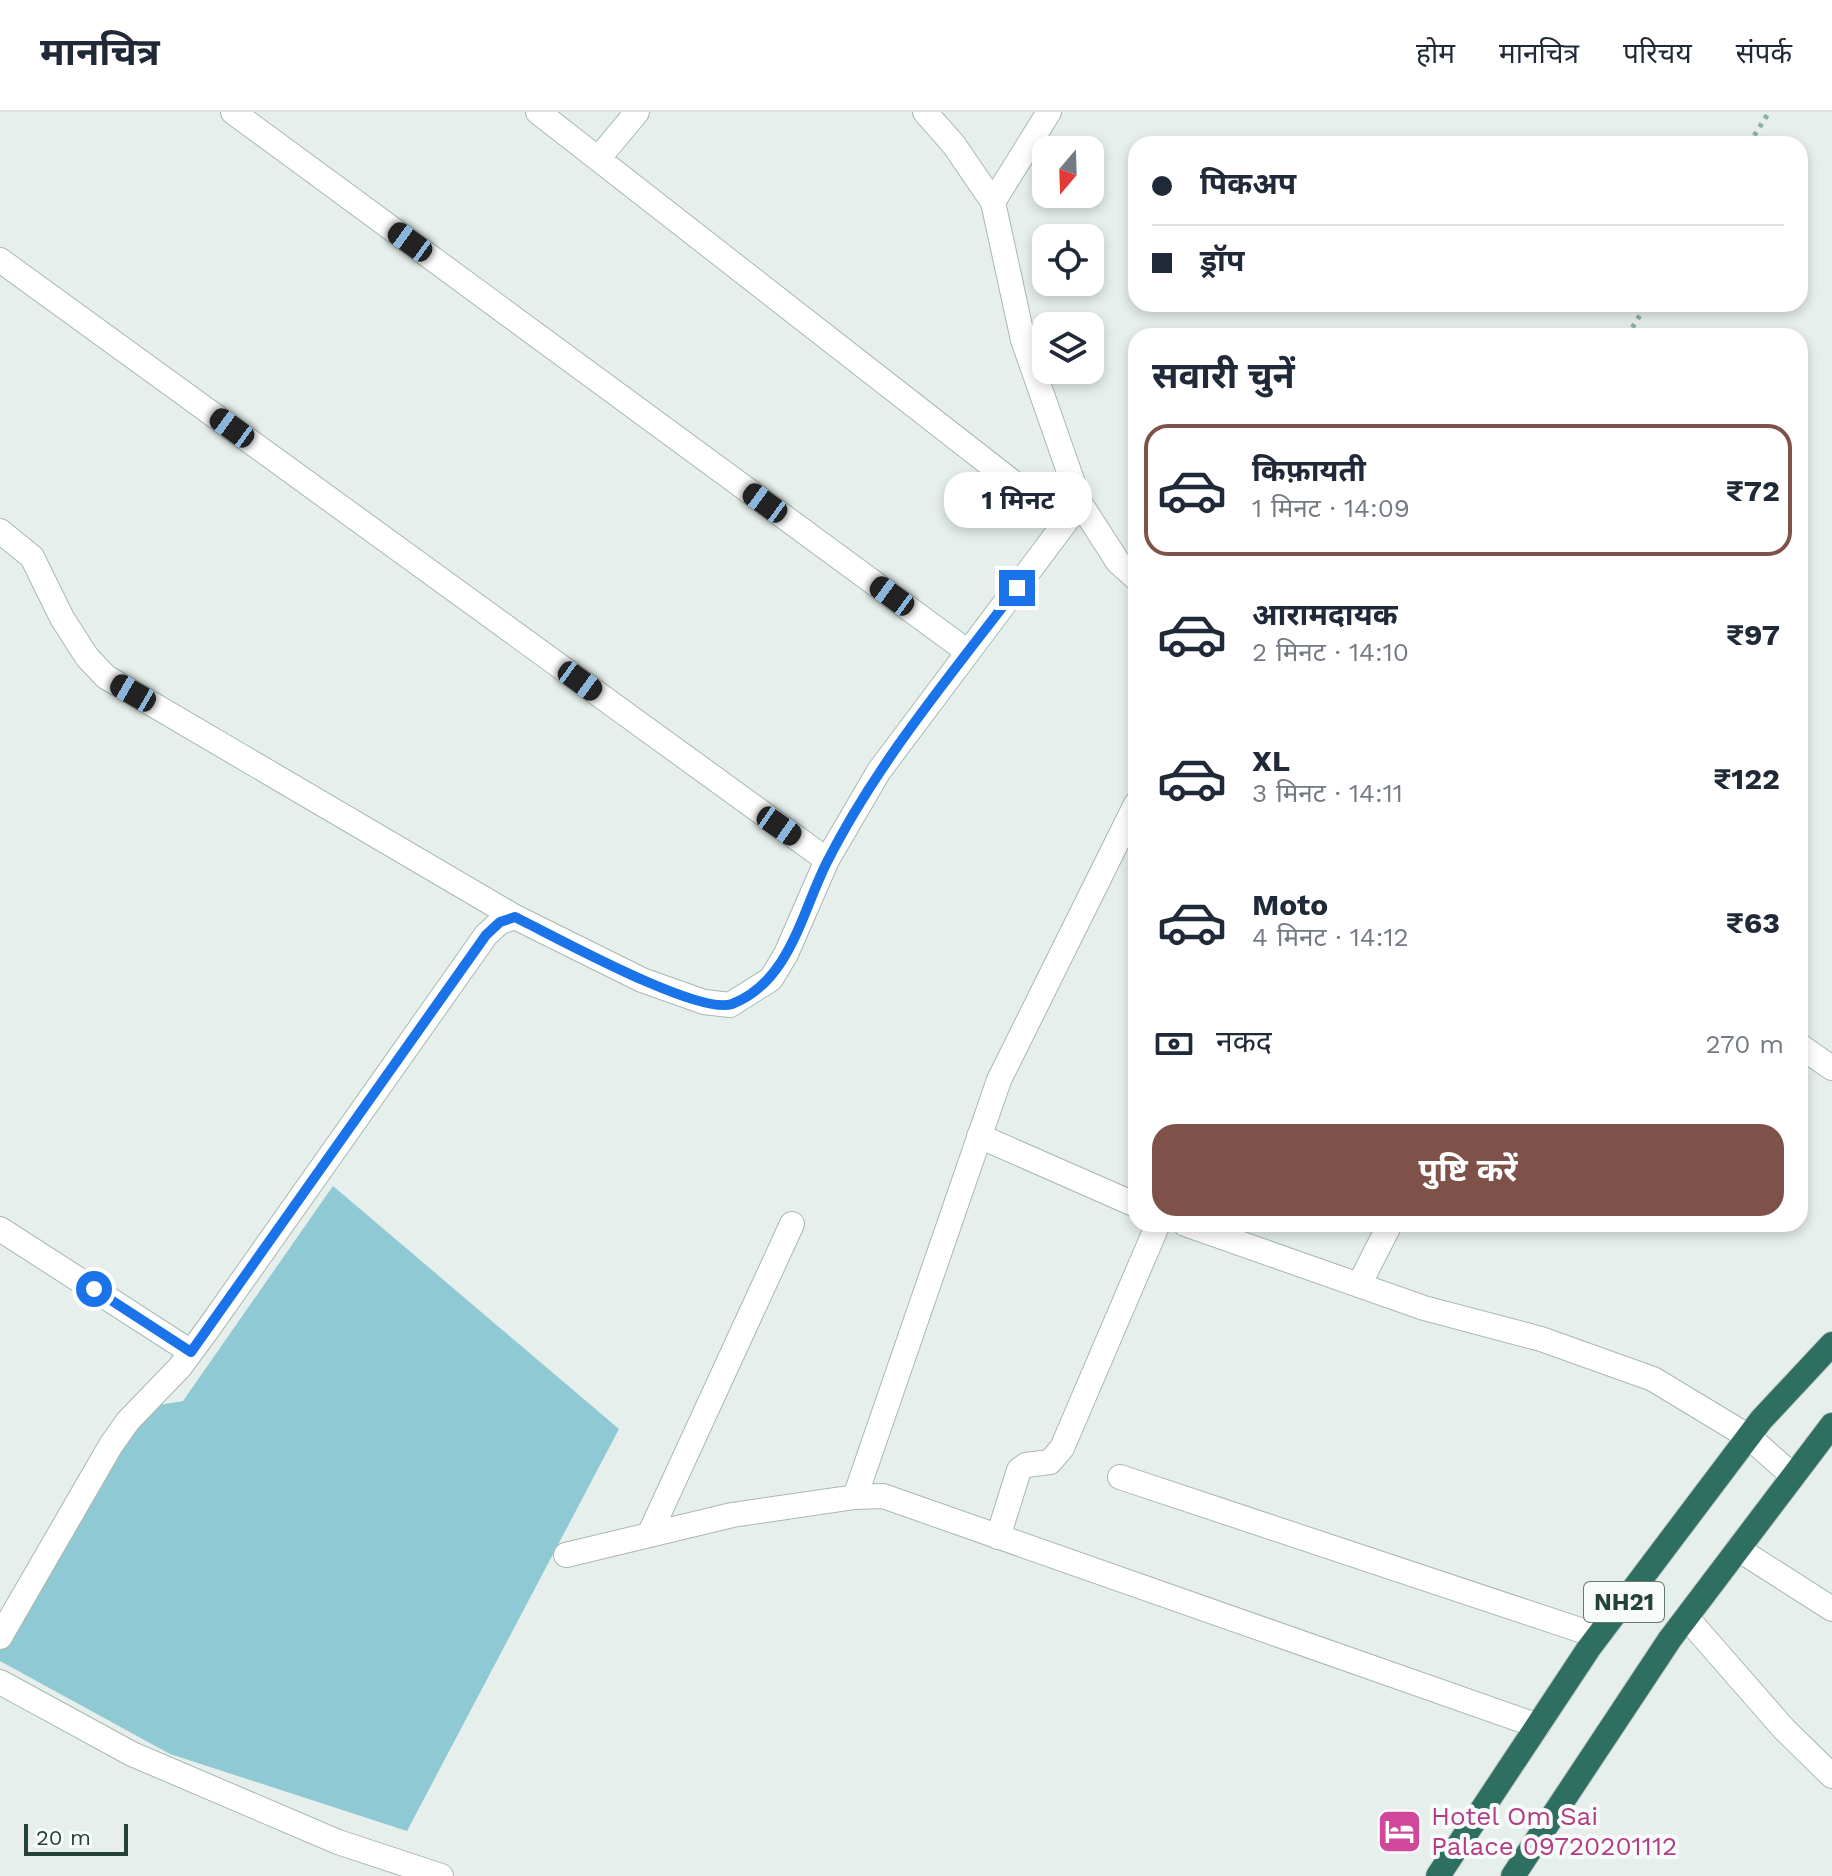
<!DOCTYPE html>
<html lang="hi">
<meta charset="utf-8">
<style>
:root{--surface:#fff;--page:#f2f2f3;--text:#1f2937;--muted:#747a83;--line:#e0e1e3;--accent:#7f5249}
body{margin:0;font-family:"Work Sans","Noto Sans Devanagari",sans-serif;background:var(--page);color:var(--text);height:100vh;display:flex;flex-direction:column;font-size:30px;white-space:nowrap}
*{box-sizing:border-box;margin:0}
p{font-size:26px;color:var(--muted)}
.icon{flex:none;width:44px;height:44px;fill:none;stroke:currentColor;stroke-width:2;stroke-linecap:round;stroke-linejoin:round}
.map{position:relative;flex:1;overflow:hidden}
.details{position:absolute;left:1128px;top:216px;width:680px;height:904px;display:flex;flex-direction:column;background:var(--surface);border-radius:24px;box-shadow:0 4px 12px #0003}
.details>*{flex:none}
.top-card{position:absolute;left:1128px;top:24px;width:680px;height:176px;border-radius:24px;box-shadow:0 4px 12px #0003;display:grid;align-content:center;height:176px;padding:0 24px;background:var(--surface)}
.needle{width:52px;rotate:199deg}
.controls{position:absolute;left:1032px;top:24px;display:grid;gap:16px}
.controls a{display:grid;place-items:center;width:72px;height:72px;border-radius:16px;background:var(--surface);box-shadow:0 4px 12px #0003;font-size:40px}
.scale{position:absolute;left:24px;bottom:20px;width:104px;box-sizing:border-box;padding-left:8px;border:4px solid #24423a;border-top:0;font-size:22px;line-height:28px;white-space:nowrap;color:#24423a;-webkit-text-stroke:6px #f7fbf9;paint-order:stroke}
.end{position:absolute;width:36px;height:36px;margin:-18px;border:10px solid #1a73e8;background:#fff;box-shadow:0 0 0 4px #fff}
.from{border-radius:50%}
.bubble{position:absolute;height:56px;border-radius:24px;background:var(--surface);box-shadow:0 4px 12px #0003;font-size:26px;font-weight:700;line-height:56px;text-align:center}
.car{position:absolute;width:24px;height:48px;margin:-24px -12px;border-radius:10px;box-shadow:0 0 6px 2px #0007;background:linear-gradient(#222 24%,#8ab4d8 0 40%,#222 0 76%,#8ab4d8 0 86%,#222 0)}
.top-card b{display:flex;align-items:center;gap:28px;height:76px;font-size:30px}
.top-card b+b{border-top:2px solid var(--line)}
.top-card i{width:20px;height:20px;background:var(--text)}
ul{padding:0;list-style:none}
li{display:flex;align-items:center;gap:24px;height:132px;margin:0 16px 12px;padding:0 8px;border:4px solid transparent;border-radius:24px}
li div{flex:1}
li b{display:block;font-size:30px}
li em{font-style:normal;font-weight:700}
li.active{border-color:var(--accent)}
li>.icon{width:72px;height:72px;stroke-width:1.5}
h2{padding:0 24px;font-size:36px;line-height:96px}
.pay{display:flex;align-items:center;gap:20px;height:88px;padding:0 24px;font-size:30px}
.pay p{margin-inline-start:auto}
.action{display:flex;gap:16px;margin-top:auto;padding:16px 24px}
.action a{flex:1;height:92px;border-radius:24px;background:var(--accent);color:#fff;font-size:32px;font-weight:700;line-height:92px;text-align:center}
header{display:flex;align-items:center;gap:48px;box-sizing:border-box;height:112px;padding:0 40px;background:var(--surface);border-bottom:2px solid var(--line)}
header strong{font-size:38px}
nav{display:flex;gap:44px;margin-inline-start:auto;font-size:28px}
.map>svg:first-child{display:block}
.water{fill:#8ec9d4}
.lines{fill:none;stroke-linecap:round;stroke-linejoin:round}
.minor-casing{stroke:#a8b8b2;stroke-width:26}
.highway-casing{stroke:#c2cac8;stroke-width:26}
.path{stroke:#86b3a5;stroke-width:5;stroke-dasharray:4 6;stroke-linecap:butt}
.minor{stroke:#fff;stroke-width:24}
.highway{stroke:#2f6f62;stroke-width:24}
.route{stroke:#1a73e8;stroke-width:10}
.labels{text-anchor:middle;stroke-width:8;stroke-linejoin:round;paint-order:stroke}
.shield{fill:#f7fbf9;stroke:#637a73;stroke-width:2}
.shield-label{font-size:24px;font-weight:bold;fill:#24423a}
.hotel-label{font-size:26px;fill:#b23c85;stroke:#f7fbf9;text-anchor:start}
</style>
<header>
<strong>मानचित्र</strong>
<nav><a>होम</a><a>मानचित्र</a><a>परिचय</a><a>संपर्क</a></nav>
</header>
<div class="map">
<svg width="1832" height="1764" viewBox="0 0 1832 1764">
<rect width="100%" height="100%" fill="#e6efeb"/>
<path class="water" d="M333,1074L619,1317L407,1719L170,1642L0,1549V1538L146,1295L183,1289Z"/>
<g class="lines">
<defs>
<path id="minor" d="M233,0L968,540
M538,0L1065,411
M925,0L954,33L993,90L1023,228L1080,391L1118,450L1136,466
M598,47L637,0
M993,90L1049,0
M0,148L827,748L879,659L1080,391
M0,419L32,445L62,506L87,545L106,565L515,805L642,868L704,890L730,893L771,867L786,842L827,748
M1800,934L1832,956
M979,1024L1136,1093
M1185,1112L1424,1196L1541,1227L1653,1267L1749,1325L1793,1364
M0,1117L191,1240
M1359,1173L1390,1112
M1120,1365L1598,1524
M855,1385L999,968L1136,692
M649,1423L792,1112
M998,1425L1019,1358L1026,1353L1050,1350L1062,1336L1158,1112
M1738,1437L1832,1497
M566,1443L732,1403L855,1385L883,1384L1538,1614
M1687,1506L1784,1617L1832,1664
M0,1525L111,1333L128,1309L180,1255L208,1217L486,823L500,810L515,805
M0,1570L132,1642L338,1730L441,1764"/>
<path id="highway" d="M1438,1764L1589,1536L1761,1308L1832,1232
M1513,1764L1670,1527L1832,1313"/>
</defs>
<use href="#minor" class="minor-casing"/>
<use href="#highway" class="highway-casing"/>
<path class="path" d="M1749,32L1769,0
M1627,224L1647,192"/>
<use href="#minor" class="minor"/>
<use href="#highway" class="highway"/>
</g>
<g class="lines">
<path class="route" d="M94,1177L191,1240L486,823L500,810L515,805C552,823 698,904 732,892C790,870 802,799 827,750C877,651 950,564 1017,476"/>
</g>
<defs>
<symbol id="hotel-square" viewBox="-11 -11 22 22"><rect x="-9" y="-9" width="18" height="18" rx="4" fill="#d1479c" stroke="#f7fbf9"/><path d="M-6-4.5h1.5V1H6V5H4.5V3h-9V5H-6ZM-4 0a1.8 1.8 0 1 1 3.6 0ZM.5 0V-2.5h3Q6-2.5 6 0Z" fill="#fff"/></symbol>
</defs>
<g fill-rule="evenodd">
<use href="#hotel-square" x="1374" y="1694" width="51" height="51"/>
</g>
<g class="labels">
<rect class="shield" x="1584" y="1470" width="80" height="40" rx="6"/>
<g class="shield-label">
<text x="1624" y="1498">NH21</text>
</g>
<g class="hotel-label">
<text x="1431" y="1713">Hotel Om Sai<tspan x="1431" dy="30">Palace 09720201112</tspan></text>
</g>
</g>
</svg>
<div class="controls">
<a><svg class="needle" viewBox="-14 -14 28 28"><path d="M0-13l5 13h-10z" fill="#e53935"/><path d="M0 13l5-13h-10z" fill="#747a83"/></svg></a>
<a><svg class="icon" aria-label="locate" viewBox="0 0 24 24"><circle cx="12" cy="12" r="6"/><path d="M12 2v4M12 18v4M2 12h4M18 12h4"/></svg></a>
<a><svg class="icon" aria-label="layers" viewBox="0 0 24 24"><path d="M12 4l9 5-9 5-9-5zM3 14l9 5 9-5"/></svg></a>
</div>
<div class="scale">20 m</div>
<i class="end from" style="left:94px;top:1177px"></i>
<i class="end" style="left:1017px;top:476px"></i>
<div class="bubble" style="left:944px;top:360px;width:148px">1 मिनट</div>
<i class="car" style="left:410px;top:130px;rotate:306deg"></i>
<i class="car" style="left:232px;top:316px;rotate:306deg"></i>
<i class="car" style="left:765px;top:391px;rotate:306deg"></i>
<i class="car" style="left:892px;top:484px;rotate:306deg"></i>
<i class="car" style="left:580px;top:569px;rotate:126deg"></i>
<i class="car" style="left:133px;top:581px;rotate:300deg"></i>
<i class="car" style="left:779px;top:714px;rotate:125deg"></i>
<div class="top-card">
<b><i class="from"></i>पिकअप</b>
<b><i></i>ड्रॉप</b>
</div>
<section class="details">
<h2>सवारी चुनें</h2>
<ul>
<li class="active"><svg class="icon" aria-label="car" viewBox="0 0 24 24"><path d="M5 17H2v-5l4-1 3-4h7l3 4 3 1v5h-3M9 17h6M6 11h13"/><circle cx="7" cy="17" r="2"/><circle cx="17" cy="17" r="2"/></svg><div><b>किफ़ायती</b><p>1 मिनट · 14:09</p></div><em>₹72</em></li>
<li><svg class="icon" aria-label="car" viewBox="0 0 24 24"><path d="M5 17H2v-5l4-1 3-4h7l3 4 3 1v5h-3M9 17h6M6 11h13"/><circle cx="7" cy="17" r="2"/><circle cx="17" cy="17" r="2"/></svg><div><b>आरामदायक</b><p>2 मिनट · 14:10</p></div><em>₹97</em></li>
<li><svg class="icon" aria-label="car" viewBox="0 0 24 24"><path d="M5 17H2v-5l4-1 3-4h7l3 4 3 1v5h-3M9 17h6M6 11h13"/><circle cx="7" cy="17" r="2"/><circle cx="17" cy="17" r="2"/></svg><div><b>XL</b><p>3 मिनट · 14:11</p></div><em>₹122</em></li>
<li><svg class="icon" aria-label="car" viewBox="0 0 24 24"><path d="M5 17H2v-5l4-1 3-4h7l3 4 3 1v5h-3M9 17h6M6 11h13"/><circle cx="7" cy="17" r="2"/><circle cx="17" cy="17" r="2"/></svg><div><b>Moto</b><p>4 मिनट · 14:12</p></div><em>₹63</em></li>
</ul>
<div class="pay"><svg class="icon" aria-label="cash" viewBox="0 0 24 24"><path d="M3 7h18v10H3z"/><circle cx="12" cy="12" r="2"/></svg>नकद<p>270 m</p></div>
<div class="action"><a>पुष्टि करें</a></div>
</section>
</div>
